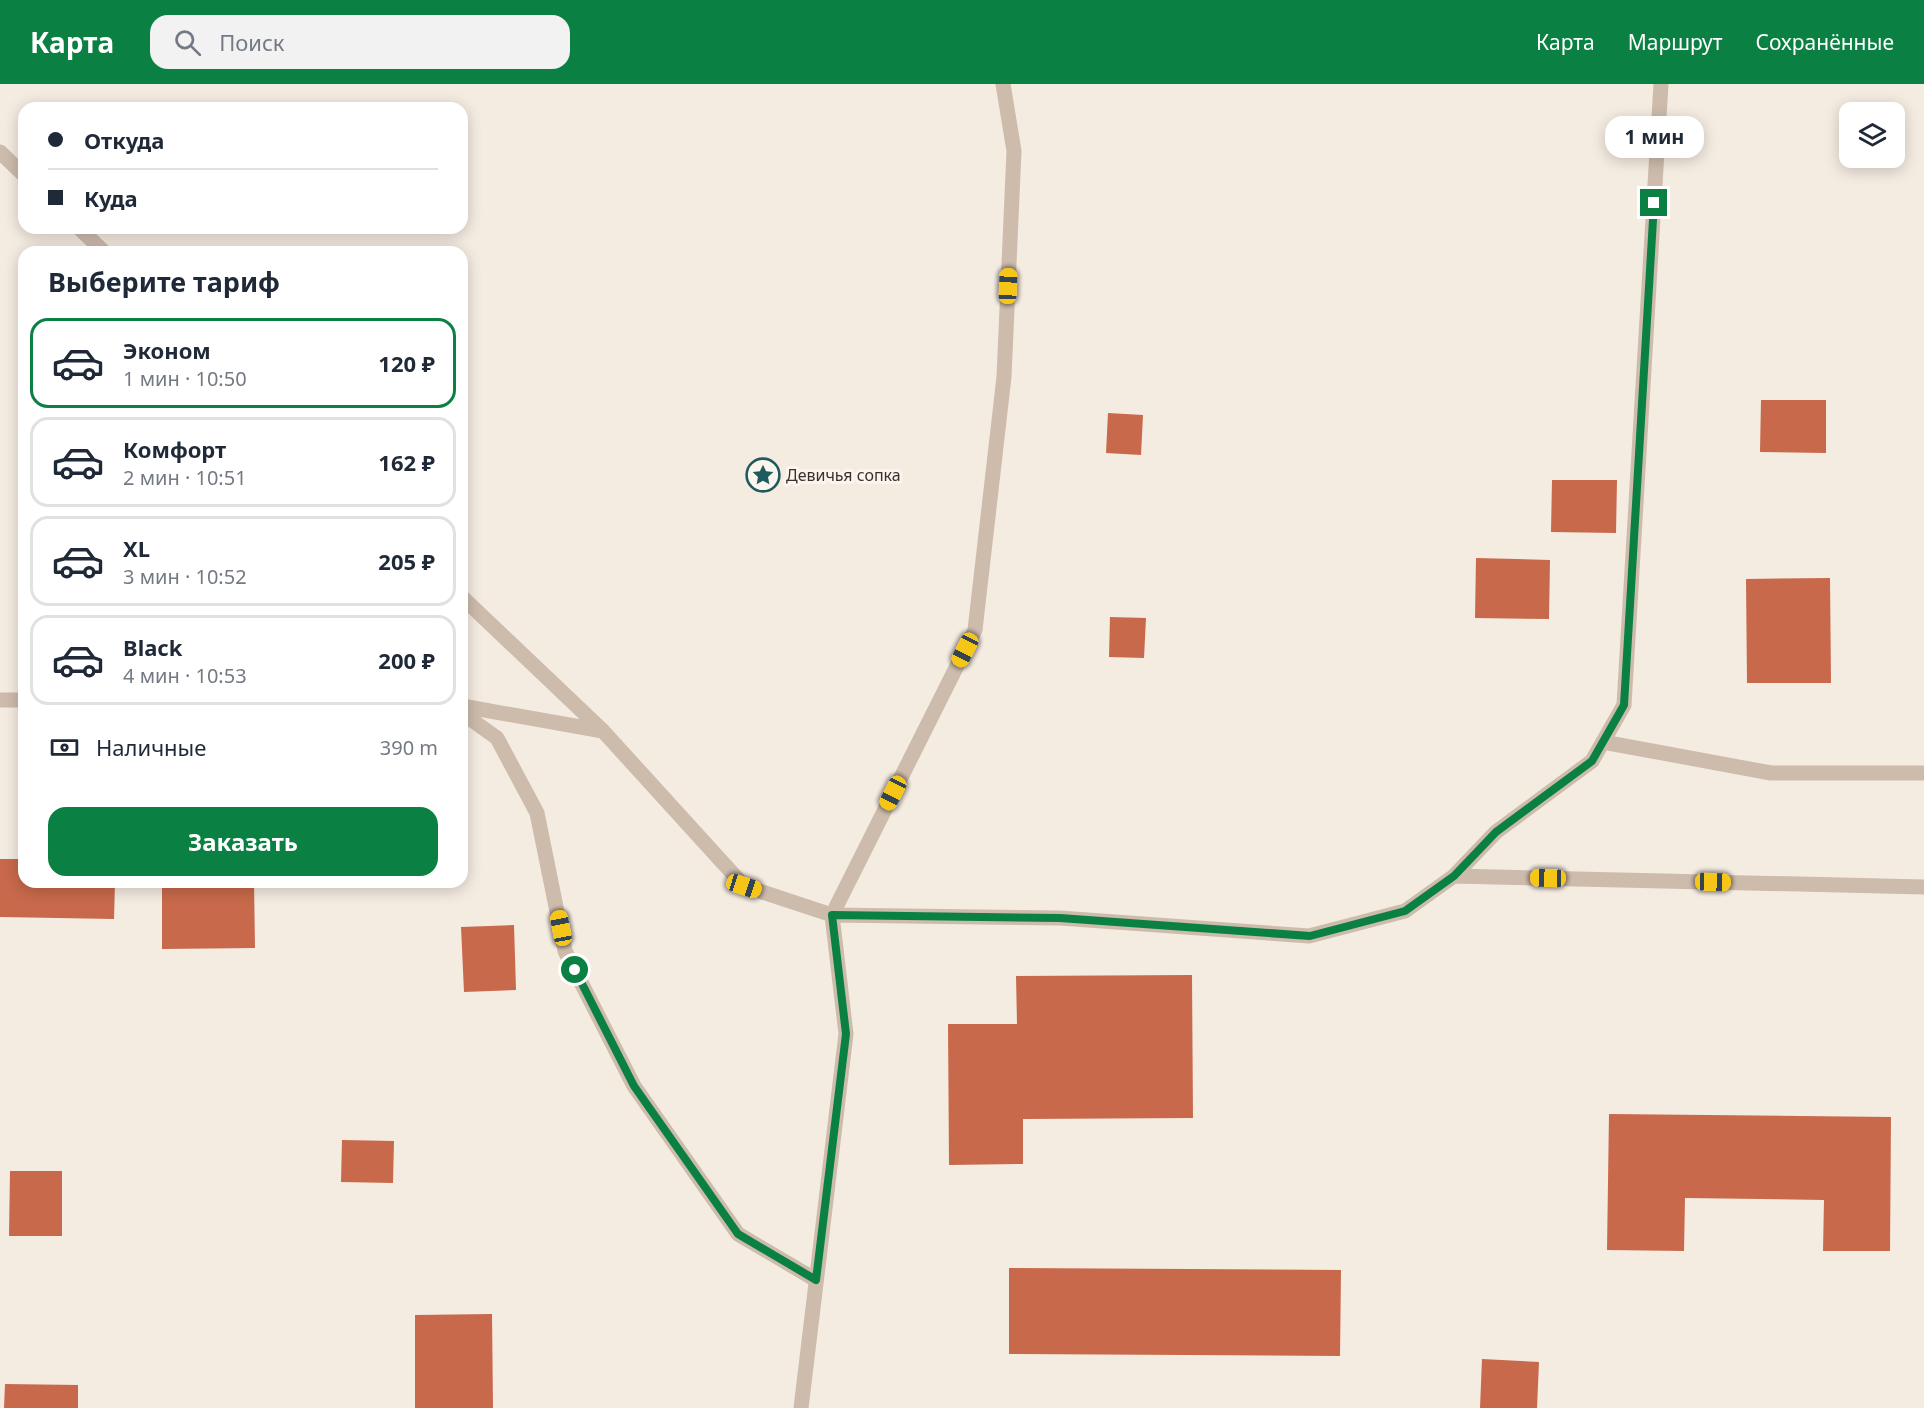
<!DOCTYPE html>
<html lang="ru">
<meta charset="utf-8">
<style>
:root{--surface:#fff;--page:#f2f2f3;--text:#1f2937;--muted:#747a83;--line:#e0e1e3;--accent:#0b8043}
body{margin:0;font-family:"Noto Sans",sans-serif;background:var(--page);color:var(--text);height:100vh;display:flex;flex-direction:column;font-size:22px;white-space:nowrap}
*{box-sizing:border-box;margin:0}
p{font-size:20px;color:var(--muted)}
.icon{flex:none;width:33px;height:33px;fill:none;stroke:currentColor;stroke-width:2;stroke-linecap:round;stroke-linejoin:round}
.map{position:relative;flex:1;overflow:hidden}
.sheet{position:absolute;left:18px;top:162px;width:450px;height:642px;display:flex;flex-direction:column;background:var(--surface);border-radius:18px;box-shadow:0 3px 15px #0003}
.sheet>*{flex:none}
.banner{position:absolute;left:18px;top:18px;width:450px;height:132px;border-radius:18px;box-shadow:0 3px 15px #0003;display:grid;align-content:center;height:132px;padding:0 30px;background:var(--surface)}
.controls{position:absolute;left:1839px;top:18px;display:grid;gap:12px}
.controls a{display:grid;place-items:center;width:66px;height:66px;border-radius:12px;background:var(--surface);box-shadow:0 3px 15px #0003;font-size:30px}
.end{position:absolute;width:27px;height:27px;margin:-14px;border:8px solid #0b8043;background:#fff;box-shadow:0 0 0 3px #fff}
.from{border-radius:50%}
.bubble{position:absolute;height:42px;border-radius:18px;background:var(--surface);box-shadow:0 3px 15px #0003;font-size:20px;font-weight:700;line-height:42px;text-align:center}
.car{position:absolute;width:18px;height:36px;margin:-18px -9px;border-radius:8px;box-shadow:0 0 4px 2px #0007;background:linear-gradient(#f5c518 24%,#345 0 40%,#f5c518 0 76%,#345 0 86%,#f5c518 0)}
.banner b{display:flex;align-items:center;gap:21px;height:57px;font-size:22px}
.banner b+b{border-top:2px solid var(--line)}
.banner i{width:15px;height:15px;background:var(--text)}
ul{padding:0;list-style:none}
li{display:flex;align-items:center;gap:18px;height:90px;margin:0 12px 9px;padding:0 18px;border:3px solid var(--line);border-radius:18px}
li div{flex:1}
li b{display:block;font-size:22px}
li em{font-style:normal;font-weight:700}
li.current{border-color:var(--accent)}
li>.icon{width:54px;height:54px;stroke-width:1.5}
h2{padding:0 30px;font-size:27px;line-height:72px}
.pay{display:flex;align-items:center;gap:15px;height:66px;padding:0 30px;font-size:22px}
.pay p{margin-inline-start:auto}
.button{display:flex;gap:12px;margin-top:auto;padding:12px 30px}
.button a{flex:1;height:69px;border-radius:18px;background:var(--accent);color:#fff;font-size:24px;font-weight:700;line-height:69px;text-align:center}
header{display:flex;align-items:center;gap:36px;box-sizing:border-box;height:84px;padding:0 30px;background:var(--accent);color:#fff}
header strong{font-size:28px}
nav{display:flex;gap:33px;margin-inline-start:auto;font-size:21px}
.search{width:420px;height:54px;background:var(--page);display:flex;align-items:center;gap:15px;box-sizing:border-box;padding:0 21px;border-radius:18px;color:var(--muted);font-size:22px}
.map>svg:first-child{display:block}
.building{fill:#c8694b}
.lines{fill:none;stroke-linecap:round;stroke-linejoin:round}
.lane{stroke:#cdbbac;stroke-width:15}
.street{stroke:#cdbbac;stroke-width:15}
.route{stroke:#0b8043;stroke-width:8}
.labels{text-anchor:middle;stroke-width:6;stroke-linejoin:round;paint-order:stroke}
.poi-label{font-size:16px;fill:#3b302b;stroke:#fbf5ee;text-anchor:start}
</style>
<header>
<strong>Карта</strong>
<div class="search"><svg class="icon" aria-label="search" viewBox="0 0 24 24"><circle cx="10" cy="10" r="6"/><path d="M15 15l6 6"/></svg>Поиск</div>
<nav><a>Карта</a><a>Маршрут</a><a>Сохранённые</a></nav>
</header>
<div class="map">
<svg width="1924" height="1324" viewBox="0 0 1924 1324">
<rect width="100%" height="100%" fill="#f4ebe1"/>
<path class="building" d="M1761,316H1826V369L1760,368Z
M1108,329L1143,331L1141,371L1106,369Z
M1552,396H1617L1616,449L1551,448Z
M1476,474L1550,476L1549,535L1475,534Z
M1830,494L1831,599H1747L1746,495Z
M1110,533L1146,534L1144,574L1109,573Z
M0,775H24V798H115L114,835L0,833Z
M162,798H254L255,864L162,865Z
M514,841L516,906L464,908L461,843Z
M1192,891L1193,1034L1023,1035V1080L949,1081L948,940H1017L1016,892Z
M1609,1030L1891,1033L1890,1167H1823L1824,1116L1685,1114L1684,1167L1607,1166Z
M342,1056L394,1057L393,1099L341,1098Z
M10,1087H62V1152H9Z
M1009,1184L1341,1186L1340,1272L1009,1270Z
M492,1230L493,1324H415V1231Z
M1482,1275L1539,1278L1537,1324H1480Z
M5,1300L78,1301V1324H4Z"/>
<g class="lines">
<path class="lane" d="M1603,658L1771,689H1924"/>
<path class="street" d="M0,68L24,91
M79,144L104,168
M462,513L603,647
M0,616H24
M462,622L603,647L744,802L832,831L1060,834L1309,852L1405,827L1454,792L1924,803
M462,629L497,654L537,729L565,867L634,1002L738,1150L816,1196
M1454,792L1496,748L1592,677L1624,621L1661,0
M801,1324L846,950L832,831L975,546L1004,293L1014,67L1003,0"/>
</g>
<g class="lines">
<path class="route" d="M575,886L634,1002L738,1150L816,1196L846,950L832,831L1060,834L1310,852L1405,827L1454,792L1496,748L1592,677L1624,621L1654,119"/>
</g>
<defs>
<symbol id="sight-ring" viewBox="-11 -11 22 22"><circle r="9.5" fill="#fbf5ee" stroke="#1f5a5e" stroke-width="1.5"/><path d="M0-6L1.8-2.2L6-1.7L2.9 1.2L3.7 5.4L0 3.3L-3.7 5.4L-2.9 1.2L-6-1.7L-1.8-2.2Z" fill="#1f5a5e"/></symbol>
</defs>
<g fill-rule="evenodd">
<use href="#sight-ring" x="744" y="372" width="38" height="38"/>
</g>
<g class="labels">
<g class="poi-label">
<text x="786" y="397">Девичья сопка</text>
</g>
</g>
</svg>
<div class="controls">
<a><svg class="icon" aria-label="layers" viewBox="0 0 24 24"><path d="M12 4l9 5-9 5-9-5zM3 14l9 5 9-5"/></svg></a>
</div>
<i class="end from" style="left:575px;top:886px"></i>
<i class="end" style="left:1654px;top:119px"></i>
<div class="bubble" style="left:1605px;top:32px;width:99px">1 мин</div>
<i class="car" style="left:1008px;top:202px;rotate:2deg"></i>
<i class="car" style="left:965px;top:566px;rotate:207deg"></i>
<i class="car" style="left:893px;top:709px;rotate:207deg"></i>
<i class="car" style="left:1548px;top:794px;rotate:271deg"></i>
<i class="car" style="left:1713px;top:798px;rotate:91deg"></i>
<i class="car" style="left:744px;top:802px;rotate:108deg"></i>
<i class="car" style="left:561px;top:844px;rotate:349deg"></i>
<div class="banner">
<b><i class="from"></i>Откуда</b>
<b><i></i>Куда</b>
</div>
<section class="sheet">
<h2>Выберите тариф</h2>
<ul>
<li class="current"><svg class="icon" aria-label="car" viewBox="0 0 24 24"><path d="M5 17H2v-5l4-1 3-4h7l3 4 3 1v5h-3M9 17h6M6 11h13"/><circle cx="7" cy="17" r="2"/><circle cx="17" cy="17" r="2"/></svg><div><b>Эконом</b><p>1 мин · 10:50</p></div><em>120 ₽</em></li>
<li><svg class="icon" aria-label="car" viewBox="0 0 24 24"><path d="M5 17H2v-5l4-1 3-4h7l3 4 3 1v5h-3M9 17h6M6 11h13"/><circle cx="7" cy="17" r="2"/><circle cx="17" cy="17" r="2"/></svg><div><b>Комфорт</b><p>2 мин · 10:51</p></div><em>162 ₽</em></li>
<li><svg class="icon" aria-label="car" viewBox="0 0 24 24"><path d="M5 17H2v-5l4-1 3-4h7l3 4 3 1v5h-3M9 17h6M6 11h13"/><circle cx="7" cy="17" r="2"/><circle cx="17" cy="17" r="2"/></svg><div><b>XL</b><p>3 мин · 10:52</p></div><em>205 ₽</em></li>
<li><svg class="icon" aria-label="car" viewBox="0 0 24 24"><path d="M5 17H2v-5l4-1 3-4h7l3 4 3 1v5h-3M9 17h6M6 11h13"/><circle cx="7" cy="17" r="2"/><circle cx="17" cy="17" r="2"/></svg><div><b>Black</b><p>4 мин · 10:53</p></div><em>200 ₽</em></li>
</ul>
<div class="pay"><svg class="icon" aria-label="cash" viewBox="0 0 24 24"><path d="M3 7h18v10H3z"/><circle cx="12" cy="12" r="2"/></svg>Наличные<p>390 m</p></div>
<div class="button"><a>Заказать</a></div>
</section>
</div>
